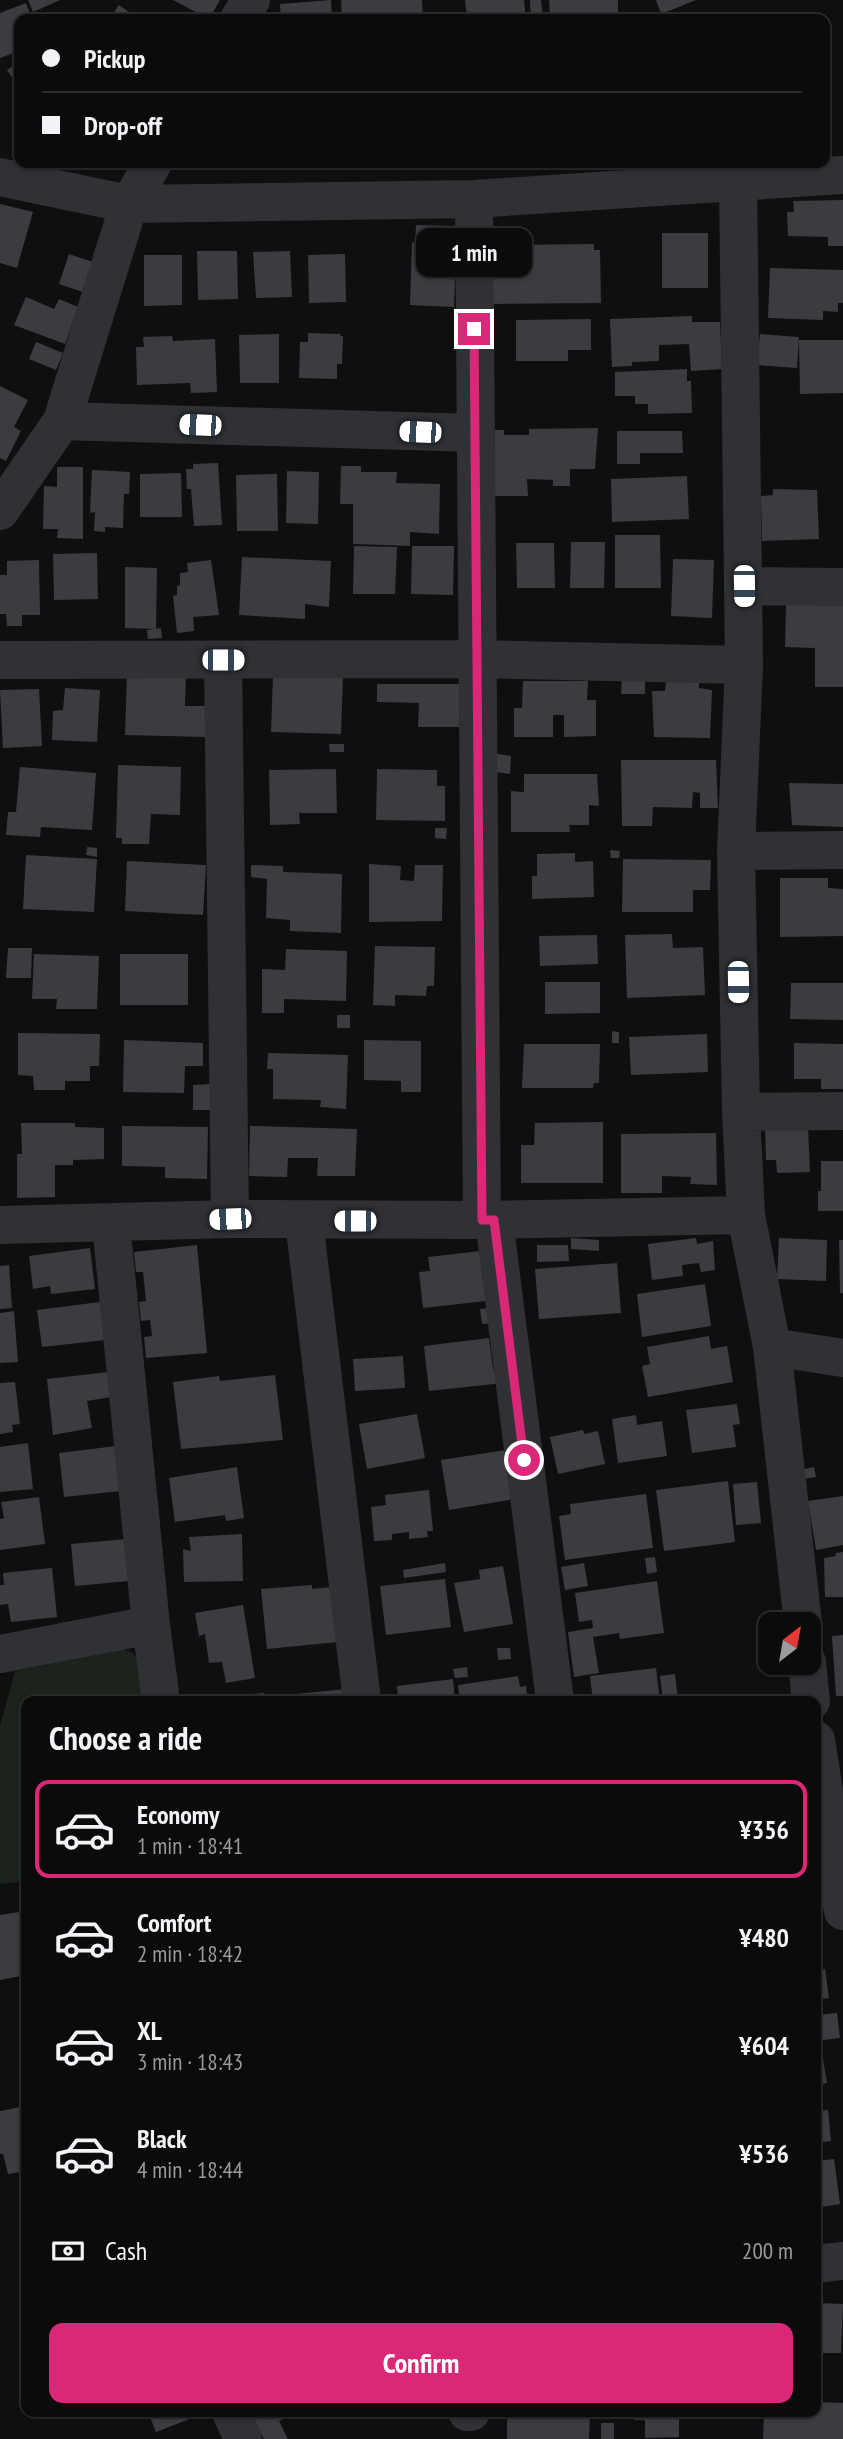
<!DOCTYPE html>
<meta charset="utf-8">
<style>
:root{--surface:#0b0b0c;--page:#141415;--text:#f1f3f6;--muted:#9a9b9d;--line:#2b2b2d;--accent:#db2777}
body{margin:0;font-family:"PT Sans Narrow",sans-serif;background:var(--page);color:var(--text);height:100vh;display:flex;flex-direction:column;font-size:26px;white-space:nowrap}
*{box-sizing:border-box;margin:0}
p{font-size:23px;color:var(--muted)}
.icon{flex:none;width:38px;height:38px;fill:none;stroke:currentColor;stroke-width:2;stroke-linecap:round;stroke-linejoin:round}
.map{position:relative;flex:1;overflow:hidden}
.details{position:absolute;left:21px;top:1696px;width:800px;height:721px;display:flex;flex-direction:column;background:var(--surface);border-radius:14px;box-shadow:0 2px 5px #0004,0 0 0 2px var(--line)}
.details>*{flex:none}
.top-card{position:absolute;left:14px;top:14px;width:816px;height:154px;border-radius:14px;box-shadow:0 2px 5px #0004,0 0 0 2px var(--line);display:grid;align-content:center;height:154px;padding:0 28px;background:var(--surface)}
.needle{width:46px;rotate:31deg}
.controls{position:absolute;left:758px;top:1612px;display:grid;gap:14px}
.controls a{display:grid;place-items:center;width:63px;height:63px;border-radius:14px;background:var(--surface);box-shadow:0 2px 5px #0004,0 0 0 2px var(--line);font-size:35px}
.end{position:absolute;width:32px;height:32px;margin:-16px;border:9px solid #db2777;background:#fff;box-shadow:0 0 0 4px #fff}
.from{border-radius:50%}
.bubble{position:absolute;height:49px;border-radius:14px;background:var(--surface);box-shadow:0 2px 5px #0004,0 0 0 2px var(--line);font-size:23px;font-weight:700;line-height:49px;text-align:center}
.car{position:absolute;width:21px;height:42px;margin:-21px -10px;border-radius:9px;box-shadow:0 0 5px 2px #0007;background:linear-gradient(#fff 24%,#345 0 40%,#fff 0 76%,#345 0 86%,#fff 0)}
.top-card b{display:flex;align-items:center;gap:24px;height:66px;font-size:26px}
.top-card b+b{border-top:2px solid var(--line)}
.top-card i{width:18px;height:18px;background:var(--text)}
ul{padding:0;list-style:none}
li{display:flex;align-items:center;gap:21px;height:98px;margin:0 14px 10px;padding:0 14px;border:4px solid transparent;border-radius:14px}
li div{flex:1}
li b{display:block;font-size:26px}
li em{font-style:normal;font-weight:700}
li.on{border-color:var(--accent)}
li>.icon{width:63px;height:63px;stroke-width:1.5}
h2{padding:0 28px;font-size:32px;line-height:84px}
.pay{display:flex;align-items:center;gap:18px;height:77px;padding:0 28px;font-size:26px}
.pay p{margin-inline-start:auto}
.cta{display:flex;gap:14px;margin-top:auto;padding:14px 28px}
.cta a{flex:1;height:80px;border-radius:14px;background:var(--accent);color:#fff;font-size:28px;font-weight:700;line-height:80px;text-align:center}
.map>svg:first-child{display:block}
.green{fill:#1b231c}
.building{fill:#3b3c40}
.lines{fill:none;stroke-linecap:round;stroke-linejoin:round}
.street{stroke:#303135;stroke-width:38}
.route{stroke:#db2777;stroke-width:9}
</style>
<div class="map">
<svg width="843" height="2439" viewBox="0 0 843 2439">
<rect width="100%" height="100%" fill="#0f0f10"/>
<path class="green" d="M123,1649C146,1656 143,1680 146,1701H26V1881L0,1884V1726L15,1671Z"/>
<path class="building" d="M28,0H60L33,12Z
M173,0H220L209,19Z
M331,0L332,19H281L280,4Z
M341,0H422L423,19H342Z
M465,0H524L526,19H457L467,16Z
M530,0H541L543,17L531,18Z
M549,0H618V14L550,16Z
M656,0H696L661,14Z
M26,3L32,19H19V51L0,58V13Z
M119,5L139,19H109Z
M19,62V88L7,70Z
M202,163H253V166L203,169Z
M843,200V246H828V237L788,236L787,212H794L793,201Z
M0,204L33,212L17,268L0,263Z
M416,225L457,226L454,307L410,305L412,242L415,243Z
M662,233H708V288H662Z
M594,244V250H600L601,303L493,304V278H500L499,245Z
M197,251H237L238,299L198,300Z
M290,251L292,297L256,298L253,252Z
M69,254L93,262L83,292L59,284Z
M345,254L346,302L309,303L308,255Z
M144,255H182V305L144,306Z
M770,268L843,270V303H838V312L823,311V320L768,318Z
M26,297L54,309L59,299L78,307L65,344L14,325Z
M692,316V322H720L722,369L691,371L689,344L659,345V361L632,362V366L612,367L610,319Z
M591,319V350H568V361H516V320Z
M308,333L341,334L340,336H343L342,364H337V379L299,378L300,342H308Z
M279,334V383H240L239,335Z
M760,334L799,337L797,368L757,365Z
M172,336L173,341L215,339L217,392L191,393L190,383L137,385L136,347H144L143,337Z
M799,340H843V393L800,394Z
M36,342L63,353L56,370L29,359Z
M687,369V381H691L692,413L648,414V404H635V396H615V372Z
M0,386L28,400L14,427L21,431L6,461L0,458Z
M598,428L595,469H570V486H553V480L527,479L528,496H495V430H504V435H529V429Z
M617,431H682L683,453H640V464H617Z
M218,463L222,525L194,526L191,489H187L186,469H193V464Z
M341,466H361V472H397L396,483L440,484L439,534L410,532V546L353,544V504H340Z
M57,467H83V539L57,538L58,529H43L44,486L57,487Z
M92,470L130,472L129,494H124L123,528L105,527V532L94,531L95,512L90,513Z
M287,471L319,472L318,524L286,523Z
M181,473L182,517H140V474Z
M277,474L278,531H237L236,475Z
M687,476L689,519L612,522L611,479Z
M773,489L817,490L819,539L762,541L761,496L773,495Z
M615,535H660L661,588H615Z
M571,542H605L604,588H570Z
M516,543H554L555,588H517Z
M354,546L397,547L395,594H353Z
M412,546H454L453,595L411,594Z
M97,553L98,599L54,600L53,554Z
M242,557L331,561L329,607L305,604V619L239,615Z
M673,559L714,560L712,618L671,616Z
M39,560L40,615H22V626H7L6,614H0V575H7V561Z
M211,560L219,615L193,617L194,631L177,633L173,596L177,595V586L180,585V573L188,572L187,563Z
M125,567L157,568L156,629L125,628Z
M786,605H843V687H815V648L785,647Z
M161,628L162,638L148,639L147,630Z
M127,673L186,675L185,706H209L208,737L125,735Z
M273,675L343,677L341,734L271,732Z
M645,676V694H621L622,677Z
M523,681H588L587,700H596V736L564,737V715H553V737H514V708H522Z
M666,682H699V688L712,690L710,738L654,737L652,691H665Z
M377,684H460L459,727H418L419,703L377,702Z
M65,688L100,690L97,742L52,740L53,711L63,710Z
M39,689L42,746L3,748L0,690Z
M329,744H344V752H330Z
M497,754L511,756L510,774L496,772Z
M621,760H716L718,808H700V793L693,792L692,808L653,807L652,826H622Z
M118,765L181,767L180,815L151,814L149,844H122V838H116Z
M20,767L96,773L92,830L41,827L40,837L6,835L8,812H16Z
M336,769L337,813H299L300,824L270,825L269,770Z
M377,769L437,770V786H445V821L376,820Z
M524,774H597L599,806L589,805V825H569L570,832H511V791L524,792Z
M789,783L843,784V827L792,825Z
M435,828H447L446,839L435,838Z
M87,847L97,848V857L86,855Z
M610,850L620,851L619,858H611Z
M575,853V862L593,861L594,897L532,899V876H537V854Z
M26,855L97,859L94,912L23,909Z
M623,859L711,860L710,890H693V912H622Z
M127,861L206,865L203,915L125,911Z
M369,864L401,866L400,880L414,881L415,865H443L442,921L369,922Z
M251,865L283,866V872L342,874L341,933L290,931V920L266,918L267,879L251,877Z
M780,878H828V888L843,889V936L780,937Z
M672,934L673,948L703,947L705,995L627,998L625,935Z
M597,935L598,964L540,966L539,936Z
M375,946L435,947L434,986H427L426,996L395,995V1006L373,1005Z
M8,948H32L31,978H6Z
M286,949L347,951L346,1001L284,999V1013H262V969L285,970Z
M34,954L99,956L97,1009H56L57,999H32Z
M120,954H188V1005H120Z
M545,982H600V1013L545,1014Z
M791,983H843V1020L790,1019Z
M337,1015H350V1028H337Z
M612,1031L619,1032V1043H612Z
M18,1033L100,1034L99,1066H90V1081H65V1090H34L33,1076L18,1075Z
M707,1034L708,1072L631,1075L629,1037Z
M124,1040L203,1043V1066H185L184,1093L123,1092Z
M364,1040L421,1041V1092H401V1081L364,1080Z
M794,1043L843,1044V1089H821V1079H794Z
M524,1044H600L599,1083H594L593,1088H522Z
M268,1053L348,1055L346,1109L320,1107L321,1100L273,1099V1069H267Z
M211,1084V1110H193V1085Z
M603,1122V1183H521V1145H534L535,1123Z
M21,1123H75V1127L104,1128V1159L73,1160V1165H55V1197L17,1198V1154H22Z
M122,1126L208,1127L207,1179L165,1178V1167L122,1166Z
M250,1126L357,1129L355,1176H317L318,1158H288L287,1177L249,1176Z
M808,1127L810,1172L777,1173L776,1160H766L765,1128Z
M716,1133L717,1185L690,1184L691,1177L662,1176V1193H621V1134Z
M821,1161H843V1211H818V1191H821Z
M571,1238L599,1240V1251L571,1249Z
M696,1238L697,1244L713,1241L715,1270L701,1272L699,1263L682,1265L683,1276L652,1280L648,1244Z
M779,1238L827,1240L826,1281L777,1279Z
M839,1240H843V1293H840Z
M197,1245L207,1353L146,1358L144,1337L152,1336L150,1320L141,1321L139,1302L146,1301L143,1272H136L134,1252Z
M537,1245H568L569,1261L537,1262Z
M90,1248L95,1289L51,1294L50,1286L33,1289L29,1256Z
M480,1251L486,1301L423,1308L419,1272L430,1271L428,1257Z
M617,1263L621,1313L539,1319L535,1269Z
M9,1265L12,1308L0,1309V1266Z
M705,1284L711,1326L642,1337L637,1294Z
M100,1302L105,1340L42,1347L37,1310Z
M492,1308L494,1323L482,1324L480,1309Z
M14,1311L18,1362L0,1363V1313Z
M709,1336L711,1349L727,1346L733,1382L648,1397L642,1366L650,1364L647,1347Z
M489,1338L493,1369L501,1368L503,1383L429,1391L424,1346Z
M403,1356L405,1388L355,1391L353,1359Z
M108,1372L111,1397L87,1401L92,1428L53,1435L47,1379Z
M275,1375L283,1440L181,1449L173,1382L219,1376L220,1381Z
M15,1382L20,1424L12,1425L13,1432L0,1434V1383Z
M737,1404L740,1424L733,1425L736,1447L692,1453L686,1410Z
M417,1414L425,1458L367,1469L359,1424Z
M636,1415L637,1425L662,1421L667,1456L618,1463L612,1419Z
M583,1430L584,1434L598,1431L605,1464L558,1474L550,1437Z
M28,1443L33,1489L0,1492V1447Z
M116,1446L121,1491L64,1497L59,1453Z
M506,1450L514,1499L449,1510L441,1460Z
M237,1467L244,1518L226,1521L225,1515L175,1522L169,1478Z
M814,1467L816,1477L803,1479L801,1470Z
M728,1481L735,1542L664,1551L656,1490Z
M757,1482L761,1523L736,1525L733,1484Z
M429,1490L433,1531H427L428,1537L409,1539V1532L392,1534V1540L374,1541L371,1507L386,1505L385,1495Z
M646,1494L653,1548L565,1560L559,1516L571,1514L570,1504Z
M843,1496V1545L816,1550L808,1501Z
M39,1497L45,1544L0,1550V1519L4,1518L1,1502Z
M242,1534L243,1581L184,1582L183,1549L191,1551L189,1537Z
M126,1539L129,1581L75,1586L71,1544Z
M843,1552V1597H825L824,1558L836,1556L835,1553Z
M655,1557L657,1572L647,1574L645,1558Z
M445,1563L446,1572L404,1578L403,1570Z
M584,1563L588,1586L565,1590L561,1567Z
M503,1566L513,1624L464,1632L454,1583L480,1579L479,1570Z
M52,1568L57,1617L11,1622L8,1604L0,1605V1585H4L3,1573Z
M445,1579L451,1627L386,1635L380,1586Z
M657,1581L664,1633L620,1639L619,1633L593,1637L599,1673L574,1677L568,1632L593,1628L592,1620L579,1622L575,1593Z
M312,1585V1589L332,1587L338,1642L267,1649L261,1589Z
M243,1605L255,1678L226,1683L222,1662L209,1663L205,1634L199,1636L195,1613Z
M843,1635V1696H836L832,1636Z
M497,1648H510L511,1659L498,1660Z
M467,1667L468,1677L455,1678L453,1669Z
M656,1668L660,1701H593L590,1676Z
M675,1674L678,1699L663,1701L660,1676Z
M518,1676L520,1687L526,1686L527,1696L536,1695L537,1701H460L458,1685Z
M453,1679L455,1701H398L397,1686Z
M346,1689L347,1701H285V1695Z
M264,1693L265,1701H241V1695Z
M26,1911V1975L0,1980V1915Z
M825,1969L829,1998L816,2000V1970Z
M837,2013L840,2038L816,2041V2015Z
M822,2053L827,2083L816,2085V2054Z
M26,2106V2171L8,2174L3,2154H0V2111Z
M828,2110L831,2141L816,2143V2111Z
M834,2159L840,2204L816,2208V2161Z
M816,2303L843,2304L841,2353H816Z
M816,2402L843,2403V2439H763L764,2414L816,2412Z
M148,2412H199L200,2415L156,2432Z
M250,2412H288L290,2416L279,2421L288,2439H264Z
M327,2412H376V2413L329,2419Z
M540,2412H590L589,2439H507V2413L540,2414Z
M634,2412H679V2437L645,2438V2420H634Z
M601,2423H614V2439H601Z"/>
<g class="lines">
<path class="street" d="M239,19L251,0
M0,177L129,204L474,199L843,175
M738,182L744,665L736,851L741,1112L746,1215L772,1347L803,1624
M474,199L482,1220
M62,421L475,433
M0,511L62,421L129,204L153,163
M744,586L843,587
M0,660L477,659L744,665
M223,660L230,1219
M736,851L843,850
M741,1112L843,1111
M494,1220L555,1701
M304,1221L362,1701
M111,1224L151,1625L161,1701
M0,1225L230,1219L482,1220L746,1215
M772,1347L843,1358
M0,1654L151,1625
M807,1662L811,1701
M816,1740L843,1911
M816,2264L843,2261
M231,2412L243,2439
M467,2412H471"/>
</g>
<g class="lines">
<path class="route" d="M474,329L482,1220H494L524,1460"/>
</g>
</svg>
<div class="controls">
<a><svg class="needle" viewBox="-14 -14 28 28"><path d="M0-13l5 13h-10z" fill="#e53935"/><path d="M0 13l5-13h-10z" fill="#9a9b9d"/></svg></a>
</div>
<i class="end from" style="left:524px;top:1460px"></i>
<i class="end" style="left:474px;top:329px"></i>
<div class="bubble" style="left:416px;top:228px;width:116px">1 min</div>
<i class="car" style="left:200px;top:425px;rotate:272deg"></i>
<i class="car" style="left:420px;top:432px;rotate:272deg"></i>
<i class="car" style="left:744px;top:586px;rotate:179deg"></i>
<i class="car" style="left:223px;top:660px;rotate:90deg"></i>
<i class="car" style="left:738px;top:982px;rotate:179deg"></i>
<i class="car" style="left:230px;top:1219px;rotate:268deg"></i>
<i class="car" style="left:355px;top:1221px;rotate:270deg"></i>
<div class="top-card">
<b><i class="from"></i>Pickup</b>
<b><i></i>Drop-off</b>
</div>
<section class="details">
<h2>Choose a ride</h2>
<ul>
<li class="on"><svg class="icon" aria-label="car" viewBox="0 0 24 24"><path d="M5 17H2v-5l4-1 3-4h7l3 4 3 1v5h-3M9 17h6M6 11h13"/><circle cx="7" cy="17" r="2"/><circle cx="17" cy="17" r="2"/></svg><div><b>Economy</b><p>1 min · 18:41</p></div><em>¥356</em></li>
<li><svg class="icon" aria-label="car" viewBox="0 0 24 24"><path d="M5 17H2v-5l4-1 3-4h7l3 4 3 1v5h-3M9 17h6M6 11h13"/><circle cx="7" cy="17" r="2"/><circle cx="17" cy="17" r="2"/></svg><div><b>Comfort</b><p>2 min · 18:42</p></div><em>¥480</em></li>
<li><svg class="icon" aria-label="car" viewBox="0 0 24 24"><path d="M5 17H2v-5l4-1 3-4h7l3 4 3 1v5h-3M9 17h6M6 11h13"/><circle cx="7" cy="17" r="2"/><circle cx="17" cy="17" r="2"/></svg><div><b>XL</b><p>3 min · 18:43</p></div><em>¥604</em></li>
<li><svg class="icon" aria-label="car" viewBox="0 0 24 24"><path d="M5 17H2v-5l4-1 3-4h7l3 4 3 1v5h-3M9 17h6M6 11h13"/><circle cx="7" cy="17" r="2"/><circle cx="17" cy="17" r="2"/></svg><div><b>Black</b><p>4 min · 18:44</p></div><em>¥536</em></li>
</ul>
<div class="pay"><svg class="icon" aria-label="cash" viewBox="0 0 24 24"><path d="M3 7h18v10H3z"/><circle cx="12" cy="12" r="2"/></svg>Cash<p>200 m</p></div>
<div class="cta"><a>Confirm</a></div>
</section>
</div>
